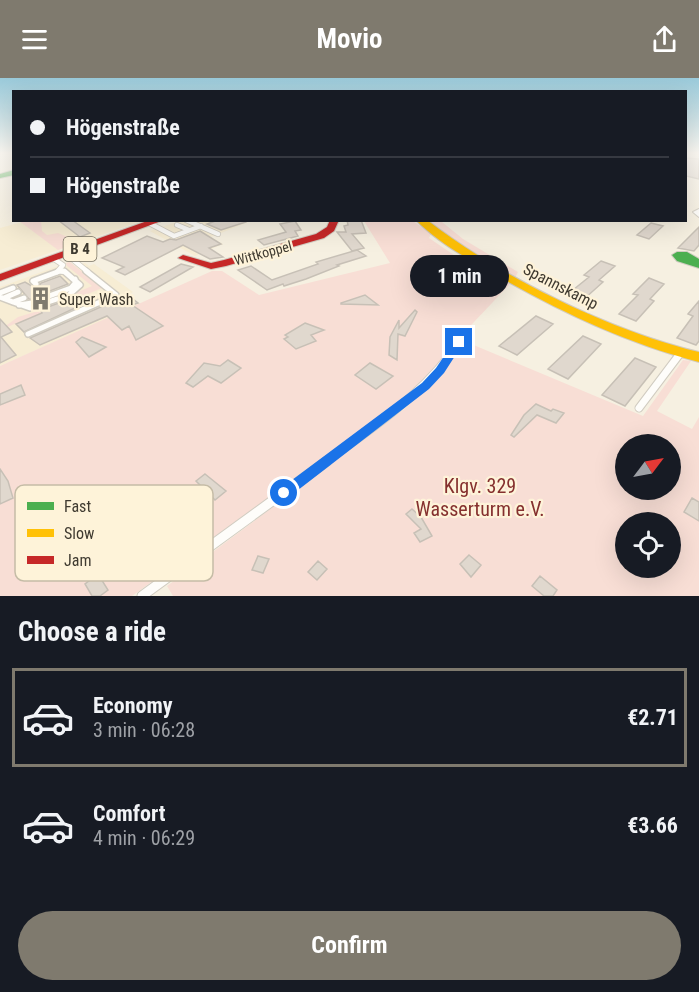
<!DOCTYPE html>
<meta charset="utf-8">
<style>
:root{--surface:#171b24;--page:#20242c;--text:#f1f3f6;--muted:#9ea1a6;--line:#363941;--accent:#7f7a6e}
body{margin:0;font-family:"Roboto Condensed",sans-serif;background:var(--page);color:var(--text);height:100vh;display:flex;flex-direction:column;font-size:22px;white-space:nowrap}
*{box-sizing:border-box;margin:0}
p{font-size:20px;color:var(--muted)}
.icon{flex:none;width:33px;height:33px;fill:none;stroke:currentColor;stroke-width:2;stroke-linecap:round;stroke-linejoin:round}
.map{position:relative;height:518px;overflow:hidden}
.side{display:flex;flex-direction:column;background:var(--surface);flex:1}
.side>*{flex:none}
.banner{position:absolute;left:12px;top:12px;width:675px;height:132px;border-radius:0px;box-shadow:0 6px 24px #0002;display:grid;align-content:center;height:132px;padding:0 18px;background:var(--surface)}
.needle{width:39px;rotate:58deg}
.tools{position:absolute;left:615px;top:356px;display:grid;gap:12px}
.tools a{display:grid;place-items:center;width:66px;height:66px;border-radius:50%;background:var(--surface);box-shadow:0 6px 24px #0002;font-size:30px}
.end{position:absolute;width:27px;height:27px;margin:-14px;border:8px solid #1a73e8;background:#fff;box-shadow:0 0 0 3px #fff}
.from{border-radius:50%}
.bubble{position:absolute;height:42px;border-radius:21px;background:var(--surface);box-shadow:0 6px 24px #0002;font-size:20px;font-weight:700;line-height:42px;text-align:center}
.banner b{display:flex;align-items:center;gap:21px;height:57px;font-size:22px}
.banner b+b{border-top:2px solid var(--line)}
.banner i{width:15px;height:15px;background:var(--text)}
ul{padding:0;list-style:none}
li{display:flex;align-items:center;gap:18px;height:99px;margin:0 12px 9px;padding:0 6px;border:3px solid transparent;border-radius:0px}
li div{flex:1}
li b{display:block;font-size:22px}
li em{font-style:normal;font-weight:700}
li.current{border-color:var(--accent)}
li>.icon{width:54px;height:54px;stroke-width:1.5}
h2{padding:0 18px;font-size:27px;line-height:72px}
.action{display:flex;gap:12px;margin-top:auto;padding:12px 18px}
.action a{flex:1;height:69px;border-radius:36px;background:var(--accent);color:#fff;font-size:24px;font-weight:700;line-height:69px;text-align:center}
header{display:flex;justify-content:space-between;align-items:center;height:78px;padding:0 18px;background:var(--accent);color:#fff;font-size:27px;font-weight:700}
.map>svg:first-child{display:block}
.built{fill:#f7edd4}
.green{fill:#f8ded5;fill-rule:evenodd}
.building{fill:#e0d8ce;stroke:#c7c0b6;stroke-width:1.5}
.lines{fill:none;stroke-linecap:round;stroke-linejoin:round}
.lane-far3-casing{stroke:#d1ccc1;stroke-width:6}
.lane-far2-casing{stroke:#d1ccc1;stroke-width:8}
.lane-far1-casing{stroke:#d1ccc1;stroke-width:9}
.lane-casing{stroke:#d1ccc1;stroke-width:11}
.street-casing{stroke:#d1ccc1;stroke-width:2}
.fast-casing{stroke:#d1ccc1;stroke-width:2}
.slow-casing{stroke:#d1ccc1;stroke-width:2}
.jam-casing{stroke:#d1ccc1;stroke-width:2}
.lane-far3{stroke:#fefdfa;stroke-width:4.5}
.lane-far2{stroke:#fefdfa;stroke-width:5}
.lane-far1{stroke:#fefdfa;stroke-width:7}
.lane{stroke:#fefdfa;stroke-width:9}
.street{fill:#fefdfa;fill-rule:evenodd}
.fast{fill:#4caf50;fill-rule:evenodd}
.slow{fill:#ffc107;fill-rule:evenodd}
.jam{fill:#c62828;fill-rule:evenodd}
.route{fill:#1a73e8}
.labels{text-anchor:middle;stroke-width:4.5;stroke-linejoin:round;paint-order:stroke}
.far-street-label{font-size:14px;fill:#3f3a30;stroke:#fef3d9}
.shield{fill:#fef3d9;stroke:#787263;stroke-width:1.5}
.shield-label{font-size:15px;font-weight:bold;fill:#3f3a30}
.street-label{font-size:16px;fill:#3f3a30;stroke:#fef3d9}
.poi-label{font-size:16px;fill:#3f3a30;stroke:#fef3d9;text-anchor:start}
.near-park-label{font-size:20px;fill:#85302e;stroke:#fef3d9}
.key{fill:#fef3d9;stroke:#c5bca6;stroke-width:1.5}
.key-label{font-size:16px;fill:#3f3a30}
</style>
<header><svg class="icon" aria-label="menu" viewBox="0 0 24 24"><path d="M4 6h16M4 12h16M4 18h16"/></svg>Movio<svg class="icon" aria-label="share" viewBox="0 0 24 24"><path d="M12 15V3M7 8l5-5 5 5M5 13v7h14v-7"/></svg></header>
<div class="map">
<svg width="699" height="518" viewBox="0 0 699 518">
<rect width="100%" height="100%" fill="#f6f0e1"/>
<path class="built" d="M253,142L211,159L223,166L195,178L150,153L179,143Z
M26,143H142L0,192V150Z
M69,184L75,188L85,185L89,188L94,186L133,214L128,217L140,226L0,288V209Z"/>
<path class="green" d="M19,143H41L42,153L47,157L58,155L80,164L58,172Z
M364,143H413L431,156L429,160C447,172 466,186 485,196C494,200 502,199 510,206L456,263L450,261L436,292L396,328L132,518H0V288L212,193H222L259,217L390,185Z
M425,143L442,144L463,161L518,194L515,200Z
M70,184L102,210L0,252L18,239L48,230L56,223L92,208L67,188L66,185Z
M464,263L643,338L683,282L691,283L657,333L692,351L699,339V518H173L167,508L403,332L443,295ZM626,366H670V411H626ZM626,444H670V489H626Z"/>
<path class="building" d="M686,80L699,81V101L686,98Z
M58,142H72L90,155L80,159Z
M218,142H246V144L221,152L207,146Z
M347,142H361L366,155L352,156L364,170L352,173L337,154H346L344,148L348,147Z
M295,143L301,152L295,153L298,158L264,167L258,162L286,154L280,146Z
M651,145L663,148L649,161L637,157Z
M699,149V167L694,173L678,170Z
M200,153L221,166L209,170L223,179L210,181L183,167L125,197L116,193L124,189L102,180L147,158L163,164L170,161L176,162Z
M357,172L366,178L337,187L339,188L306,201L284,208L283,206L267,212L238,192L251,188L272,202L318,186L316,184Z
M601,183L615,188L599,202L603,204L583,222L568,216L589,199L584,197Z
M181,186L193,189L150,214L140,209Z
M60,198L68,206L47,214L45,220L36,223L29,221L17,207L25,204L37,211L41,205Z
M649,200L664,206L650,221L654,223L636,243L619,236L638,217L633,216Z
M65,217L70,221L83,218L90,223L24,254L16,246L42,235L40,232L59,225L61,219Z
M128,217L138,225L132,227L163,248L136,262L129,248L122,252L107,238L40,267L30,260Z
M365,217L378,227L341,226V225Z
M699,223V263L696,267L677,260L693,238L688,236Z
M415,232L417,234L405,258L398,256L397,282L389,277L390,259L399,242V250Z
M536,238L553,246L517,277L499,268Z
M0,241L12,254L1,259L16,277L0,285Z
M305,245L324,252L311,257L316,263L296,271L284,261L288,259L285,257Z
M583,258L601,266L568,301L548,291Z
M82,259L106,269L89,279L76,264Z
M635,280L656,289L625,328L602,317Z
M228,282L241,290L221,305L208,298L193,309L186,305L204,285L220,288Z
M370,285L393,298L376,311L355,297Z
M21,307L25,317L0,327V316Z
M536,326L551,333L553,331L564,335L556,345L537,337L514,359L511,357L524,337Z
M0,391L8,403L13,420L0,426Z
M205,396L226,413L215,422L196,403Z
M692,420L699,424V443L684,434Z
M412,431L421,439L432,458L420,464L414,455L421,451L406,436Z
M469,477L481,487L471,499L460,486Z
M258,478L269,481L263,495L252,492Z
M318,483L327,491L317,502L308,494Z
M98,496L108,512L100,518H92L85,506Z
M540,498L557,512L553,518H544L532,508Z"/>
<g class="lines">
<defs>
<path id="lane-far3" d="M186,142L218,156
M151,146L174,158L201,148
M177,147L189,152
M66,176L88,194
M54,181L63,187L57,194
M60,193L65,194"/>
<path id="lane-far2" d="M60,193H64L80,207L70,216
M36,206L33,203L60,193
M0,215L13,210
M49,218L71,210L76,204L75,201
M0,219L13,224L24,220
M4,220L18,214
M13,224L30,230L57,221
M19,227L32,225
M28,256L116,217L86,193
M449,278L459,264
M678,278L680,275"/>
<path id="lane-far1" d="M639,330L679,277
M325,384C370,352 416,321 450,277"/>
<path id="lane" d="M142,518L327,383"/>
<path id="street" d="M699,131V139L693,134Z"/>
<path id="fast" d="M14,92V97L0,100V96Z
M687,174L699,181V190L677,183L672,177L677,174Z"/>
<path id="slow" d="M416,142H427C501,199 608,252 699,274V284C626,265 561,234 496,197C469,181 438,165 416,142Z"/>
<path id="jam" d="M150,142H164L0,203V196Z
M330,142H339L334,153L324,160L226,188L211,191L178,180L183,177L211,185L224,182L316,156L327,149Z"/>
</defs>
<use href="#lane-far3" class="lane-far3-casing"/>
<use href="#lane-far2" class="lane-far2-casing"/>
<use href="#lane-far1" class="lane-far1-casing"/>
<use href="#lane" class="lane-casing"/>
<use href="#street" class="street-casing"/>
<use href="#fast" class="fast-casing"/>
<use href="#slow" class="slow-casing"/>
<use href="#jam" class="jam-casing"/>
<use href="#lane-far3" class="lane-far3"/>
<use href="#lane-far2" class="lane-far2"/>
<use href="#lane-far1" class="lane-far1"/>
<use href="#lane" class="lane"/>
<use href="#street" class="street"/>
<use href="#fast" class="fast"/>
<use href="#slow" class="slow"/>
<use href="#jam" class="jam"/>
</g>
<linearGradient id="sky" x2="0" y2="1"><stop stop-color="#9acada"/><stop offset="0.51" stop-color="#fbf8f2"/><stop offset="1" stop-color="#fbf8f2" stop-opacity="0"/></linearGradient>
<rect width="699" height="147" fill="url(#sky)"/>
<path class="route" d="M459,261L464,264L444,295L429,311L289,419H280L278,415L280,411L422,305L436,290L455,262Z"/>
<defs>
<symbol id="building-bare" viewBox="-9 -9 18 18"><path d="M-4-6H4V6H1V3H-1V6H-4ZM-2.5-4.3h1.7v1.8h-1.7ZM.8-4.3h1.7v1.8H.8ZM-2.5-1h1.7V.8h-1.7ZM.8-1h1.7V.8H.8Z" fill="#7f7a6e" stroke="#fef3d9" stroke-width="2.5" paint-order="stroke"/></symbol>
</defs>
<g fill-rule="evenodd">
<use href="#building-bare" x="24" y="204" width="33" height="33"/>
</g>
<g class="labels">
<g class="far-street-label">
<text transform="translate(263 175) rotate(-15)" y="5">Wittkoppel</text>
</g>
<rect class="shield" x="63.5" y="159" width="33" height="24" rx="4.5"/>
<g class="shield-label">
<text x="80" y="176">B 4</text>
</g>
<g class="street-label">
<text transform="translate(561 208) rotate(27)" y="6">Spannskamp</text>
</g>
<g class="poi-label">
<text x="59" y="227">Super Wash</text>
</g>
<g class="near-park-label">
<text x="480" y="415">Klgv. 329<tspan x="480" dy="23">Wasserturm e.V.</tspan></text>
</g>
</g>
<rect x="15" y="407" width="198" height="96" rx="9" class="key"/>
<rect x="27" y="424" width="27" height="8" fill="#4caf50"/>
<rect x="27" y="451" width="27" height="8" fill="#ffc107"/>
<rect x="27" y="478" width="27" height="8" fill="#c62828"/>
<g class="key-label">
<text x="64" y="434">Fast</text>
<text x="64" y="461">Slow</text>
<text x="64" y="488">Jam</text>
</g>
</svg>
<div class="tools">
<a><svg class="needle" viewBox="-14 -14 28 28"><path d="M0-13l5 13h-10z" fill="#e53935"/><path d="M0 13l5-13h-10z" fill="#9ea1a6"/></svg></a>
<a><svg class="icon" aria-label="locate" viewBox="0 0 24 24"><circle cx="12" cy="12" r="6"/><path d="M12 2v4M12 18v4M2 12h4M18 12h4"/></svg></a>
</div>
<i class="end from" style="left:284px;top:415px"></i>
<i class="end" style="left:459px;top:264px"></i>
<div class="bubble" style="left:410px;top:177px;width:99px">1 min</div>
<div class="banner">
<b><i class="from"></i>Högenstraße</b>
<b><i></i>Högenstraße</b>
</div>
</div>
<section class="side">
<h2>Choose a ride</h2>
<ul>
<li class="current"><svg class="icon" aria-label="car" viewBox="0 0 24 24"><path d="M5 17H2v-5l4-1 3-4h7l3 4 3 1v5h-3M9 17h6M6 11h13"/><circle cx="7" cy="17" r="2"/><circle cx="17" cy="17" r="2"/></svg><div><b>Economy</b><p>3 min · 06:28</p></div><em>€2.71</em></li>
<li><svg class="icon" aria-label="car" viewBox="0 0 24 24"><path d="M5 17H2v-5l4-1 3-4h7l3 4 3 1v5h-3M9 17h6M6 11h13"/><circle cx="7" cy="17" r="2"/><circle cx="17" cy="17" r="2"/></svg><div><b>Comfort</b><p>4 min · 06:29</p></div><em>€3.66</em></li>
</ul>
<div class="action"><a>Confirm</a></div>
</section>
